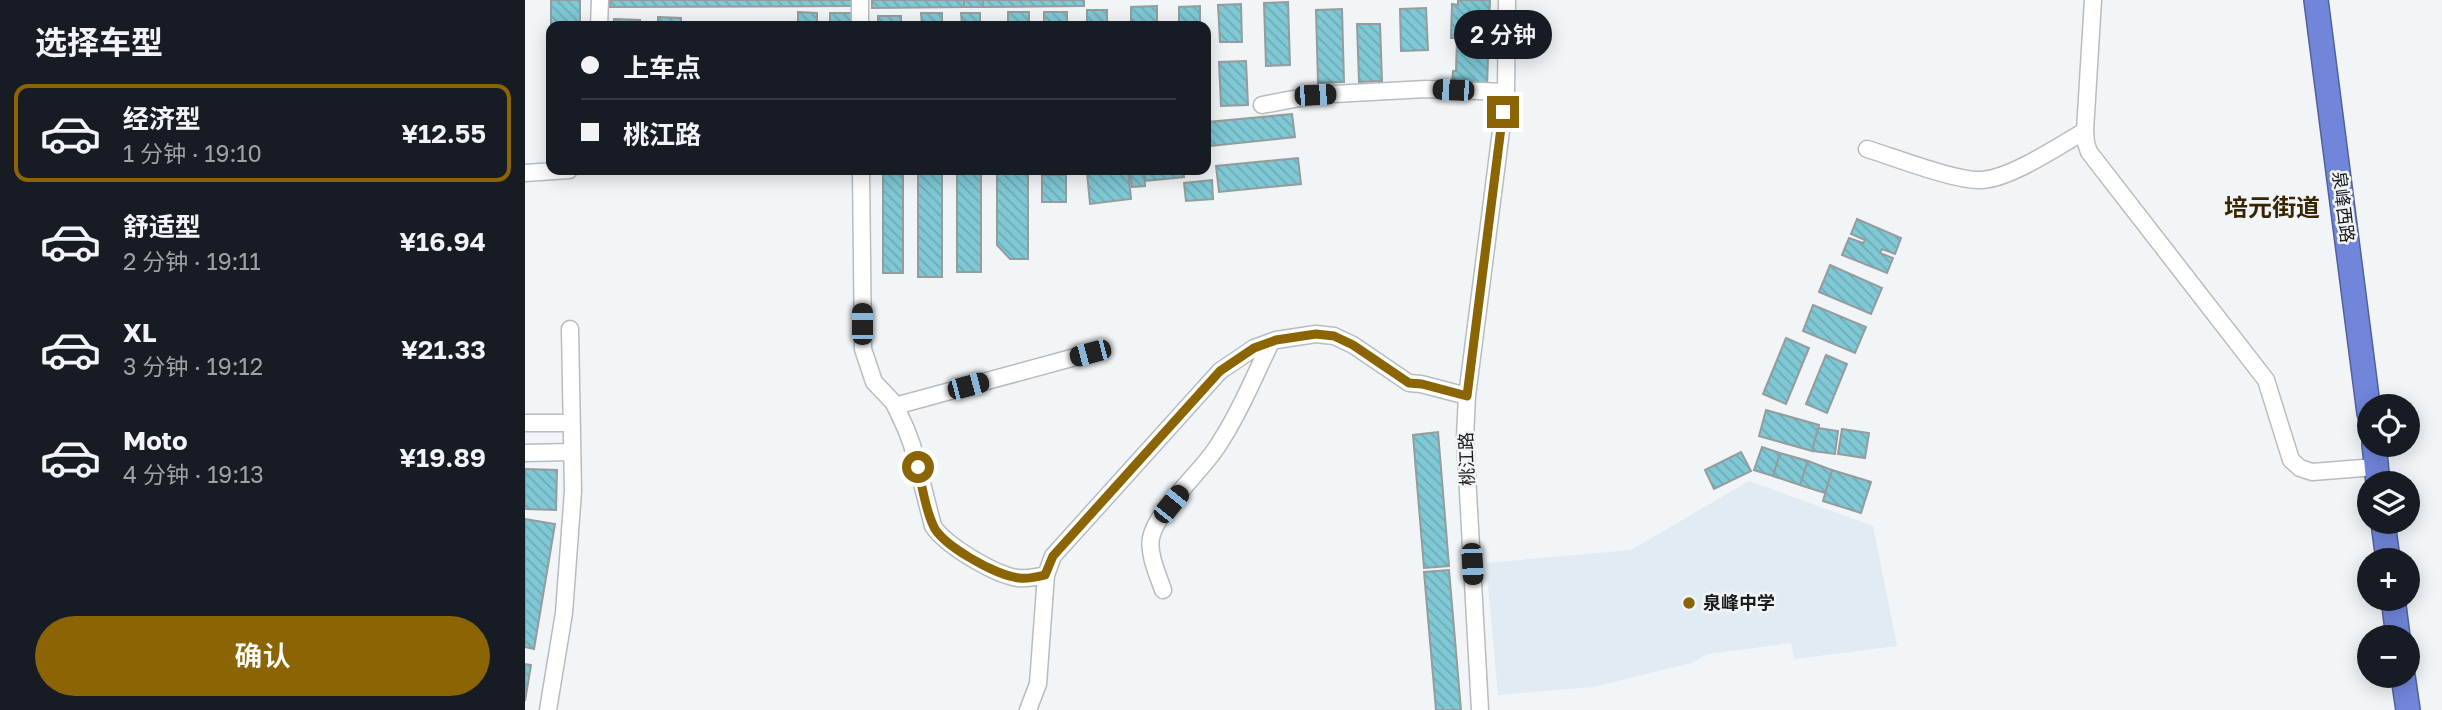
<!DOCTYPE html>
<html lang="zh">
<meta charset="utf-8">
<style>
:root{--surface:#171b24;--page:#242831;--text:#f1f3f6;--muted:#9ea1a6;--line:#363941;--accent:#8b6504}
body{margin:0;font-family:"Golos Text","Noto Sans SC",sans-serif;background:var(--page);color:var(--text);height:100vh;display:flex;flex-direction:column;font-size:26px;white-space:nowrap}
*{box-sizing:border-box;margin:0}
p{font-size:23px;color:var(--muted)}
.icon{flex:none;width:38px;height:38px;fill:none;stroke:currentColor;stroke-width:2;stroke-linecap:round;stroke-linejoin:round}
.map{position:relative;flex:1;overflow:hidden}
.drawer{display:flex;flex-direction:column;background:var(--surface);width:525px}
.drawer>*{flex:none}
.top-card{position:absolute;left:21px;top:21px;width:665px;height:154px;border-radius:14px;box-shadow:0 4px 18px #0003;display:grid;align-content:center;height:154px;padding:0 35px;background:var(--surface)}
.fabs{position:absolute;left:1832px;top:394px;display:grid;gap:14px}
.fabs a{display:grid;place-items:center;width:63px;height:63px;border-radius:50%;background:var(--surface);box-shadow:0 4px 18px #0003;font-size:35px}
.end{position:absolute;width:32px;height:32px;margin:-16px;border:9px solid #8b6504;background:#fff;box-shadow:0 0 0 4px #fff}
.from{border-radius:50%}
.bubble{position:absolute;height:49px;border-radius:24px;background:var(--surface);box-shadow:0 4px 18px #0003;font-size:23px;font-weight:600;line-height:49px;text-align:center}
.car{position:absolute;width:21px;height:42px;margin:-21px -10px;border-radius:9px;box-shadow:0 0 5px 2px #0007;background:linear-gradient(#222 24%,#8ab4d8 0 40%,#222 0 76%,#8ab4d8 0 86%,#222 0)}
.top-card b{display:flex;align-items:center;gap:24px;height:66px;font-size:26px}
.top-card b+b{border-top:2px solid var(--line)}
.top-card i{width:18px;height:18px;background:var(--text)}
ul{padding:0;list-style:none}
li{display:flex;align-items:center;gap:21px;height:98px;margin:0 14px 10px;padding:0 21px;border:4px solid transparent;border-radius:14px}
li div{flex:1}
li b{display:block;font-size:26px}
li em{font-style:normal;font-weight:600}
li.selected{border-color:var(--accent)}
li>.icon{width:63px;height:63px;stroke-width:1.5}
h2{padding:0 35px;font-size:32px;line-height:84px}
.action{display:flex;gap:14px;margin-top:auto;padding:14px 35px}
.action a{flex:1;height:80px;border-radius:42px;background:var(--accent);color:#fff;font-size:28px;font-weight:600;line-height:80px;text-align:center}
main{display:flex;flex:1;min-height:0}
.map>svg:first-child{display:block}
.built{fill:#e0ebf3}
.building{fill:url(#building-back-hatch);stroke:#969b9c;stroke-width:2}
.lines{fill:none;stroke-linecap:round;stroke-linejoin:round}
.minor-casing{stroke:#b8bcbf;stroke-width:19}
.highway-casing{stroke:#536198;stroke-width:26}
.minor{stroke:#fff;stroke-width:16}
.highway{stroke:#7186db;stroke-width:23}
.route{stroke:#8b6504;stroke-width:9}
.poi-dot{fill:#8b6504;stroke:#f1f5f8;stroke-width:2.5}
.labels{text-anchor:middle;stroke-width:5;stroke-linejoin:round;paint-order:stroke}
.street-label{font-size:18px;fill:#1a1c1d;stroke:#f1f5f8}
.poi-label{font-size:18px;font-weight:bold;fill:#1a1c1d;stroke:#f1f5f8;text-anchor:start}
.district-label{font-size:24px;font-weight:bold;fill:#382500;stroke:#f1f5f8}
</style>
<main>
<section class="drawer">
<h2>选择车型</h2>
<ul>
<li class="selected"><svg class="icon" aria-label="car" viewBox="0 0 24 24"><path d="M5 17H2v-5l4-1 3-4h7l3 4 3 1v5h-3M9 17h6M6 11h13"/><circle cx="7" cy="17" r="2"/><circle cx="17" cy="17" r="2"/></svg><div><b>经济型</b><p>1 分钟 · 19:10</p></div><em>¥12.55</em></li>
<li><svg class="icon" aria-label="car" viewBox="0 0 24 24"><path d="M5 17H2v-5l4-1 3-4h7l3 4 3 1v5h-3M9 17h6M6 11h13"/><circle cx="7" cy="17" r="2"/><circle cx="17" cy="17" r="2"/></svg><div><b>舒适型</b><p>2 分钟 · 19:11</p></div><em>¥16.94</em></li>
<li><svg class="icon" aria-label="car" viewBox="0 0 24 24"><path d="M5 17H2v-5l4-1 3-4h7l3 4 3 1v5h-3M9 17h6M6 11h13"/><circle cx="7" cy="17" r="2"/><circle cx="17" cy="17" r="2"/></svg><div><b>XL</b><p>3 分钟 · 19:12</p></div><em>¥21.33</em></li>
<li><svg class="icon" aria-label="car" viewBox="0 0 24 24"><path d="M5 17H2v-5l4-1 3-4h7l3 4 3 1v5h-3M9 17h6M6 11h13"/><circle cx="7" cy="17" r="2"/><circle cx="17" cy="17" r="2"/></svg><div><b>Moto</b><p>4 分钟 · 19:13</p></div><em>¥19.89</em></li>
</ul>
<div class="action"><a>确认</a></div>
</section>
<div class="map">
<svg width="1917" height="710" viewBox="0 0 1917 710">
<defs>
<pattern id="building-back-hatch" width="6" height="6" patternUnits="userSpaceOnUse" patternTransform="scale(1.75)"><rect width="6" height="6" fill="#7fc8d4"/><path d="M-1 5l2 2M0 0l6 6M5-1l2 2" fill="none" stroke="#6dabb6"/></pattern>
</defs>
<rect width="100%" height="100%" fill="#f1f5f8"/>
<path class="built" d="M1224,481L1348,526L1372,646L1269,659L1266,643L1183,654L1166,663L1069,687L973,695L961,563L1106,550Z"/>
<path class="building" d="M26,0H55V26H26Z
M85,0H332V6L85,7Z
M347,0H439V7L347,8Z
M439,0H458V7H439Z
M458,0H559V6L458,7Z
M933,0H965L962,87L927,86L928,71H931L932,38H926L927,4L933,5Z
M763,2L765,65L741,66L739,3Z
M716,4L717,42H695L693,5Z
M632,6V26H606V7Z
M675,6V26H654V7Z
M901,8L903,50L876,51L875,9Z
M817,9L819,82L793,83L791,10Z
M562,10H582V26H562Z
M273,12L292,13V26H273Z
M483,12H504V26H483Z
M519,12H542V26H519Z
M305,13H331V26H305Z
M396,13H417V26H397Z
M436,13H455V26H437Z
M353,16H376V26H353Z
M133,17L156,18V26H133Z
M89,19L115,20V26H89Z
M832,24H855L857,81L834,82Z
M26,26V157H25L26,26H55Z
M721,61L723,105L696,106L694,62Z
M767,114L770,137L686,146L683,122Z
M773,158L776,184L694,192L691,166Z
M358,170H378V273H358Z
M393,170H417V277H393Z
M432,170H456V272H432Z
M472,170H503V259H485L472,245Z
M582,170H603L606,199L565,204L562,172Z
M605,170H619L620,186L607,187Z
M619,170H658L659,177L620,181Z
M517,175H541V202H517Z
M687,180L688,199L661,201L659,183Z
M1332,219L1376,238L1370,254L1357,249L1355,253L1368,258L1362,273L1317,255L1324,238L1338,243L1340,240L1326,234Z
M1305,265L1357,288L1346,314L1294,292Z
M1288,305L1341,327L1330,353L1278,331Z
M1261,338L1284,348L1261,404L1238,394Z
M1301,355L1322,364L1302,413L1281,404Z
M1241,410L1294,425L1287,451L1234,436Z
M1293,428L1313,431L1310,454L1287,451Z
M1317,429L1344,433L1340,458L1313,454Z
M913,432L924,566L899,568L888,435Z
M1237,447L1255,453L1248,476L1229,470Z
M1216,452L1226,471L1189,489L1180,470Z
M1255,453L1283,461L1275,485L1248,476Z
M1283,461L1307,470L1300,493L1275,485Z
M0,469L32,470L31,510L0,509Z
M1307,470L1346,482L1336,513L1298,501Z
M0,519L30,524L9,649L0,647Z
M924,570L936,710H911L899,572Z
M0,664L6,665L0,701Z"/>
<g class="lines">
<defs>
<path id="minor" d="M335,0V26
M1568,0L1560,131L1561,143L1564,152L1741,380L1766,460L1775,468L1787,472L1851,467
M74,26L75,0
M737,105L790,95L901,89L981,92
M1342,149C1369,157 1432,182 1457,180C1487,178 1533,146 1560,131
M336,170L338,349L349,382L369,403L381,429L387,445L408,526C420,545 470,575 493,578C502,579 512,577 521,575
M0,173L44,170
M370,406L565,353
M0,423H46
M0,453L47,452
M638,590C633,575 623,554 626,538C631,511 676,472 692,447C714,414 729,377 746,342
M23,710L39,613L48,491L45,329
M503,710L513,684L521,575L528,556L695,371L729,348L751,340L791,334L809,336L828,345L884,383L896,384L942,396
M955,710L940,437L942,396L981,92L982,0"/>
<path id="highway" d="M1791,0L1844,413
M1849,444L1853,483
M1858,522L1863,560
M1868,598L1873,637
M1878,676L1883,710"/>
</defs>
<use href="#minor" class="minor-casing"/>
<use href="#highway" class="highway-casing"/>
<use href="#minor" class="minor"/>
<use href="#highway" class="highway"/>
</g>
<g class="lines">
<path class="route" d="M393,467C397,486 400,508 408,525C416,545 472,576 494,578C502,579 512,577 520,575L528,556L695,371L729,348L751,340L791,334L809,336L828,345L884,383L897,384L942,396L978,112"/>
</g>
<circle class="poi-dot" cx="1164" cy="603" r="7"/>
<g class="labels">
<g class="street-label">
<text transform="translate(1818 207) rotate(83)" y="6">泉峰西路</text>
<text transform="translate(942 459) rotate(-92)" y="6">桃江路</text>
</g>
<g class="poi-label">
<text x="1178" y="609">泉峰中学</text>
</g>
<g class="district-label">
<text x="1747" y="216">培元街道</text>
</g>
</g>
</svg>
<div class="fabs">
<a><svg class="icon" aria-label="locate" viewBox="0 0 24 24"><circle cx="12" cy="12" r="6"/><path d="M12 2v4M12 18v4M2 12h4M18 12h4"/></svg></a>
<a><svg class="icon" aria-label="layers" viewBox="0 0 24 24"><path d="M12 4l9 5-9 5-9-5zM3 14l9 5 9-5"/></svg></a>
<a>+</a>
<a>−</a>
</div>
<i class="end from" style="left:393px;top:467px"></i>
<i class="end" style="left:978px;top:112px"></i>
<div class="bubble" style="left:929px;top:10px;width:98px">2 分钟</div>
<i class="car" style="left:928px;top:90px;rotate:272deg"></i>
<i class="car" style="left:790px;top:95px;rotate:87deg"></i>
<i class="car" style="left:337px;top:324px;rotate:0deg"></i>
<i class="car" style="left:565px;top:353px;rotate:255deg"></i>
<i class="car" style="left:443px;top:386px;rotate:75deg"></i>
<i class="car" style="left:646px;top:504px;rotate:39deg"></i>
<i class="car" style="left:947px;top:564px;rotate:177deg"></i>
<div class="top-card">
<b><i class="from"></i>上车点</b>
<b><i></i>桃江路</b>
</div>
</div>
</main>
